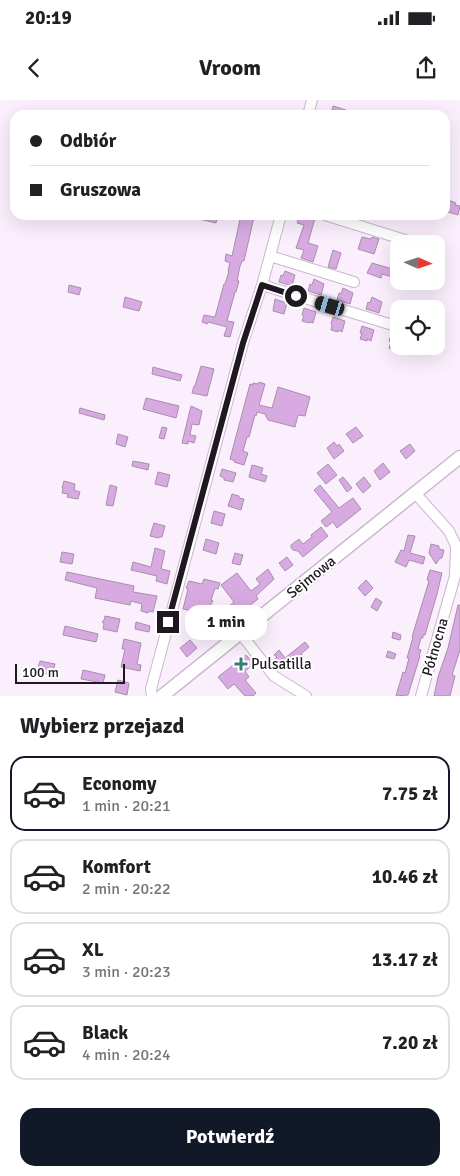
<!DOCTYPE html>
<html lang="pl">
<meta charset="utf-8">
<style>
:root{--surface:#fff;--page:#f2f2f2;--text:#202124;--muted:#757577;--line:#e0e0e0;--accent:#111827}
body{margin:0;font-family:Signika,sans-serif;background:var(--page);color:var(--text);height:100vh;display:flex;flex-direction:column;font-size:19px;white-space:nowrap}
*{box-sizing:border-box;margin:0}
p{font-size:16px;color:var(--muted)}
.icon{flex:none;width:28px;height:28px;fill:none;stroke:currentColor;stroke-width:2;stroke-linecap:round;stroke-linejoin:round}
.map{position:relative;height:596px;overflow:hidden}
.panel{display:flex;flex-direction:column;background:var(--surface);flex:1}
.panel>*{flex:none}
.guide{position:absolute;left:10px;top:10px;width:440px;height:110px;border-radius:15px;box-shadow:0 5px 20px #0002;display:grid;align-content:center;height:110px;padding:0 20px;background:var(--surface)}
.needle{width:32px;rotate:93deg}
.controls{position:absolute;left:390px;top:135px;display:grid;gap:10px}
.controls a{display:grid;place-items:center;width:55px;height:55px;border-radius:10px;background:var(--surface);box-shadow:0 5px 20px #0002;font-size:25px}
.scale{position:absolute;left:15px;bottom:12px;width:110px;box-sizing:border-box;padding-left:5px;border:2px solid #201821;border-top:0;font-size:14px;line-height:18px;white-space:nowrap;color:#201821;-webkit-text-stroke:4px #fff;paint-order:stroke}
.end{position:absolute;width:22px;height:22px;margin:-11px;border:6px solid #201821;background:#fff;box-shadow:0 0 0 2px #fff}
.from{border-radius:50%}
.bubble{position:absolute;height:35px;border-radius:15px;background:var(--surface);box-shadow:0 5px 20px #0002;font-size:16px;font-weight:700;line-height:35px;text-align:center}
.car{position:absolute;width:15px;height:30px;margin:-15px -8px;border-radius:6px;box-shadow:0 0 4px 1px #0007;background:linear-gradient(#222 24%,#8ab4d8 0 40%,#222 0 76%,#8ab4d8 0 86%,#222 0)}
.guide b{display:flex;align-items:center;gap:18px;height:48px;font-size:19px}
.guide b+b{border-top:1px solid var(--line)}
.guide i{width:12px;height:12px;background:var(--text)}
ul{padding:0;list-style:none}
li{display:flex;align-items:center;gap:15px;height:75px;margin:0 10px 8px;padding:0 10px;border:2px solid var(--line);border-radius:15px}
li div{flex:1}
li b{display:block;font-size:19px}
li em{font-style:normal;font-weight:700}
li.current{border-color:var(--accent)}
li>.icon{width:45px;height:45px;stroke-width:1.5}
h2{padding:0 20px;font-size:22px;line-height:60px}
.button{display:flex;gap:10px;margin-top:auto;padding:10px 20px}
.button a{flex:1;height:58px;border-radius:15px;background:var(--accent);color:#fff;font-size:20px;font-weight:700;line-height:58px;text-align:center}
.status{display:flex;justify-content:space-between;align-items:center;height:35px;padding:0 25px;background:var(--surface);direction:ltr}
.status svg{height:14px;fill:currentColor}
header{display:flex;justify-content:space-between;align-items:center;height:65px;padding:0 20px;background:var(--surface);font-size:22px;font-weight:700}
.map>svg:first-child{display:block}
.building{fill:#d8aae2;stroke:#a491a8}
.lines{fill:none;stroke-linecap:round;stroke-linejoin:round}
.minor-casing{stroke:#cbb7cf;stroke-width:12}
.major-casing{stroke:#cbb7cf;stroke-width:15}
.minor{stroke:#fff;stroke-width:10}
.major{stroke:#fff;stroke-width:12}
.route{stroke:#201821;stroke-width:6}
.poi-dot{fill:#357e7a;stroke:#fff;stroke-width:2}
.labels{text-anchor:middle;stroke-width:4;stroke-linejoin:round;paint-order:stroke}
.street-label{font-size:15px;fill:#201821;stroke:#fff}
.poi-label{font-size:15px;fill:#201821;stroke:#fff;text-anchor:start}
</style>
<div class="status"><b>20:19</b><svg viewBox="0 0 49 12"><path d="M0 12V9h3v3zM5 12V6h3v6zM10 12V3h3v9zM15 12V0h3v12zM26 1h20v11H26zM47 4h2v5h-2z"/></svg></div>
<header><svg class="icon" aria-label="back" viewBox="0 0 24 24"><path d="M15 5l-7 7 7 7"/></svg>Vroom<svg class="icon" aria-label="share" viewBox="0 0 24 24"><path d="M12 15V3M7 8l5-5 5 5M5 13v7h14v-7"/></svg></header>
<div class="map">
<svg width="460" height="596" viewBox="0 0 460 596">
<rect width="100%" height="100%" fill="#fbeffe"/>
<path class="building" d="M333,6L346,10L345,15H332V14L331,13Z
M448,100L456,103L455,105L460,106L458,115L445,111Z
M191,115H218L216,123L191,117Z
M241,115L254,117L244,161H242L240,166L237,181H239L236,192H235L227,221L234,222L230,237L224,236L227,227L208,222L207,224L202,222L204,215L215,217L224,184H225L229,171H228L230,163L225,161L226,154L232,156Z
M300,115H304L315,118L308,143L318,146L313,162L301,158L304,150L296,148L304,125L297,123Z
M362,137L371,139L372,137L379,139L374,154L358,149Z
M333,150L341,153L336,169L328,167Z
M372,163L399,171V179L382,174L381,178L367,173Z
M285,171L295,175L292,186L279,182L281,175L283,176Z
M314,179L324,184L321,195L308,191L310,184L312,185Z
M69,185L81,188L79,195L68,192Z
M343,188L353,193L350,204L337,200L339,193L341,194Z
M125,197L142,202L139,211L123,207Z
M372,197L382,202L379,213L366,209L368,202L370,203Z
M275,199L287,203L284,214L273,211Z
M304,208L316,212L313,223L309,222V223L302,221L304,216L302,215Z
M333,217L345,221L342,232L338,230V232L331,230L332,225L331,224Z
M362,226L374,230L371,241L367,239V241L360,239L362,233H360Z
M391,235L399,238V249L396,248V250L389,248L391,242L389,241Z
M201,266L214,269L207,296L192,293L194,286H195Z
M153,267L182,275L180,281L152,274Z
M259,282L265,284L259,305L272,308L278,287L310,297L305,316L298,315L295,327L268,320L265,314L257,312L256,316L255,315L249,337H247L243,351L248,353L244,365L234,362L235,361L230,359L250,284L253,285V283L258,284Z
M146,298L179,306L176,318L143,309Z
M191,306L202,311L199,325L192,324L190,335L196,336L194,343L188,341V344L182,343Z
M80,308L105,315L104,320L79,313Z
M162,327L167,328L164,339L159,338Z
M356,327L363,336L353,343L346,334Z
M118,334L128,337L125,347L116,344Z
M334,342L337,346L339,344L344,351L334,359L327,348Z
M410,344L415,351L406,359L400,351Z
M133,361L149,364L148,370L132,366Z
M383,363L390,372L380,380L374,371Z
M328,364L337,375L326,384L317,373Z
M252,365L263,368L261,374L267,376L265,382L249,377Z
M222,369L236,373L233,382L224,380V378L220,376Z
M158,372L170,375L167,387L155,384Z
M343,377L352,388L347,392L339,380Z
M364,377L371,386L363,393L356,384Z
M64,381L75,384L74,390L80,392L78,399L67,397L68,394L62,393L63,389L62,388Z
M110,385L117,387L113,406L106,405Z
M320,385L339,408L353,398L361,409L337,428L333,422L326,427L321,421L332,412L314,390Z
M232,394L239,396V398L244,399L241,410L228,406Z
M214,411L225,414L222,426L211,423Z
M154,423L165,426L162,437H159V438L150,436Z
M321,427L328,436L303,457L298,451L293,450L291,447V445L299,439L303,444L312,437L311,435Z
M408,435L415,436L410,453L425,457L423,464L409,460L406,467L395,462L401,450L404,451Z
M206,439L219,443L216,454L203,450Z
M431,444L439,446V449L444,450L442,458H440L436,464L429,453Z
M155,448L165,451L161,469L170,471L167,484L156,481L157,476L131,470L133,462L151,467Z
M62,452L74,454L72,464L60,462Z
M235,453L243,455L240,465L232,463Z
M287,457L293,465L285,471L279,463Z
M268,469L274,479L256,496L258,499L225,525L217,516L234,502L221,485L237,473L251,491L260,484L256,479Z
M430,470L442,473L437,494L425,535H423V538H421L418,549L421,550L419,556H420L408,595L396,596L403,572L405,573L409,558H407L413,537H412L429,481L427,480Z
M67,472L134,486L133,492L157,496L153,512L149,511L148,513L141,511L142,504L131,501L130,505L95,498L97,488L65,480Z
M204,479L220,483L218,489L215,488L211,500L213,501L202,518L196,517L197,512L183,509L188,489L186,488L189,481L202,484Z
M366,480L373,488L365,496L358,488Z
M376,498L382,502L377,511L371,507Z
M458,505H460V550L452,575L455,576L450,596H434L438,577L448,548Z
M105,516L120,519L117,532L103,529L104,524L102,522L104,520Z
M136,522L150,526L149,532L135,529Z
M65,526L98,534L96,542L63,535Z
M393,532L401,535L400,540L392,538Z
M124,539L141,543L137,564L141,565L140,571L121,567L125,549H122Z
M190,540L197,548L187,557L180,548Z
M305,542L309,547L301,554L304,557L293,568L289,563L282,570L274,560L277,557L274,555L279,550L285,558Z
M388,551L396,554L394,559L386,557Z
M246,555L254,564L245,571L249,577L245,580L256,593L253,596H245L234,584L228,589L218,577Z
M40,561L55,564L52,575L37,572Z
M83,570L105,575L103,583L81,579Z
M118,580L129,583L127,595L115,592Z"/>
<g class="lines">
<defs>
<path id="minor" d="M308,15L312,0
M325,115L405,140
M270,156L354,182
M262,185L399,227
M415,393L449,431L456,446L455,476L421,596
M240,533L274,576L306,596
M152,596L151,589L243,243L262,185L281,115"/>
<path id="major" d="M162,596L460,357"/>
</defs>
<use href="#minor" class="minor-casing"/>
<use href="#major" class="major-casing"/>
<use href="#minor" class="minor"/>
<use href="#major" class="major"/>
</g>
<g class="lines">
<path class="route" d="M168,522L243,243L262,185L296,196"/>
</g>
<path class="poi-dot" d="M238.5 556.5h5v5h5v5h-5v5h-5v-5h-5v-5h5z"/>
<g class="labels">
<g class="street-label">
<text transform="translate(311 477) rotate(-39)" y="5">Sejmowa</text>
<text transform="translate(435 547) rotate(-74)" y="5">Północna</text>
</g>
<g class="poi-label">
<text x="251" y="569">Pulsatilla</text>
</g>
</g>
</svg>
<div class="controls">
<a><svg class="needle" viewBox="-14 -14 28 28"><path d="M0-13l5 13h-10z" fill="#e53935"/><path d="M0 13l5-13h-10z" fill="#757577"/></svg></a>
<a><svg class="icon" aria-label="locate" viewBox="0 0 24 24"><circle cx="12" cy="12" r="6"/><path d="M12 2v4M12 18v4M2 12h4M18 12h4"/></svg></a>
</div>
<div class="scale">100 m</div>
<i class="end from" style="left:296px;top:196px"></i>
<i class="end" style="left:168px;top:522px"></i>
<div class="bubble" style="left:185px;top:505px;width:82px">1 min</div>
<i class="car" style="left:330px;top:206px;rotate:287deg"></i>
<div class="guide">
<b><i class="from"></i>Odbiór</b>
<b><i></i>Gruszowa</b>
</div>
</div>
<section class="panel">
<h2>Wybierz przejazd</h2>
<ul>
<li class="current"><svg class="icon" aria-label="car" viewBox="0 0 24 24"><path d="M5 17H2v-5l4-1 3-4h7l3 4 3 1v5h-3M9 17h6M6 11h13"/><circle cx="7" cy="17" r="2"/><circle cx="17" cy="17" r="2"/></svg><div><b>Economy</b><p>1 min · 20:21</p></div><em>7.75 zł</em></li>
<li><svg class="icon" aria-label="car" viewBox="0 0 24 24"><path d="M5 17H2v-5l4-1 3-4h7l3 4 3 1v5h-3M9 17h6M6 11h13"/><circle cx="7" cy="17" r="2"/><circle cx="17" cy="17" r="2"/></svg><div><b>Komfort</b><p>2 min · 20:22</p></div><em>10.46 zł</em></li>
<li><svg class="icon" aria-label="car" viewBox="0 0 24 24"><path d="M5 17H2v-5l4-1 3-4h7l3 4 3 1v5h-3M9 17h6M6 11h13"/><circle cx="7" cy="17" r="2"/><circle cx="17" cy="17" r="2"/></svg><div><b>XL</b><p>3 min · 20:23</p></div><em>13.17 zł</em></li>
<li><svg class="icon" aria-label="car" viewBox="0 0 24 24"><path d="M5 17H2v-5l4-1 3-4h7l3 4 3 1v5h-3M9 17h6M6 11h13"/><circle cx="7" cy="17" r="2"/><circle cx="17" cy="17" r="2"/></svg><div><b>Black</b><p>4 min · 20:24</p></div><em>7.20 zł</em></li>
</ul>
<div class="button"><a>Potwierdź</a></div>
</section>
